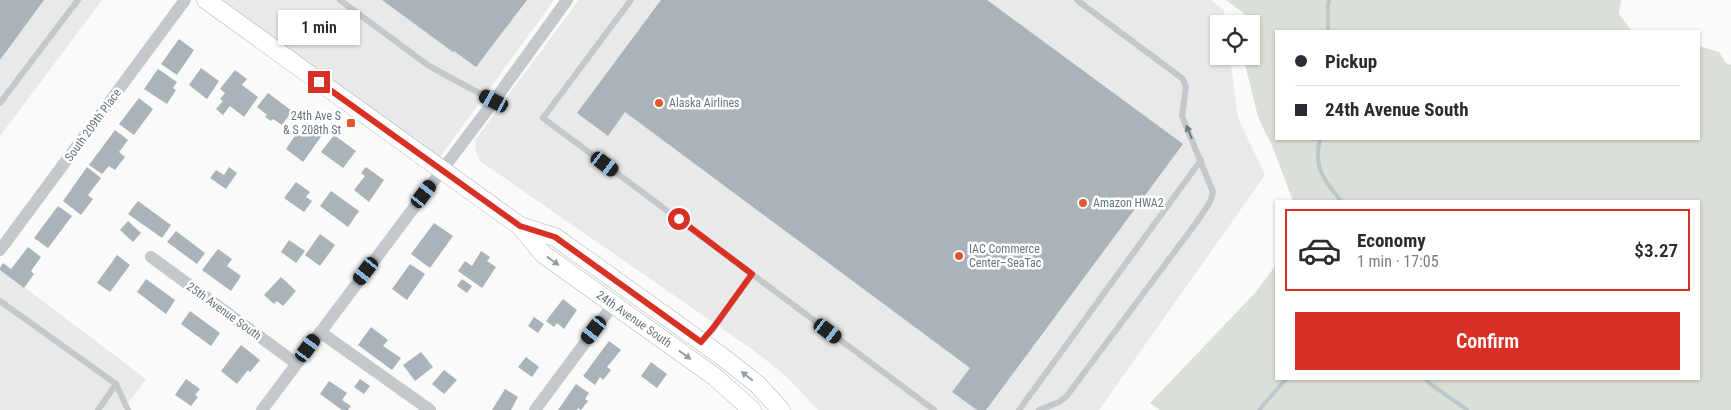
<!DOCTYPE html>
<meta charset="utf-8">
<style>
:root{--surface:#fff;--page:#f7f7f7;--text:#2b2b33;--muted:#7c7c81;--line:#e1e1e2;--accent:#d93025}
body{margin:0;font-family:"Roboto Condensed",sans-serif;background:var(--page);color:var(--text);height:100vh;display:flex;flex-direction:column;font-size:19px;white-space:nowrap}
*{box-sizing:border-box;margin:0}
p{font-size:16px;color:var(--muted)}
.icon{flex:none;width:28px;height:28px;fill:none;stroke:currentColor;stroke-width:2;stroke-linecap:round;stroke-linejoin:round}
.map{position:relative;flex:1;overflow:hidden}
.sheet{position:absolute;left:1275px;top:200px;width:425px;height:180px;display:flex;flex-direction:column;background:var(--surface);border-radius:0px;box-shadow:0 1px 4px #0004}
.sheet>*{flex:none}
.guide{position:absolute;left:1275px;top:30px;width:425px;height:110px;border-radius:0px;box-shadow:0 1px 4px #0004;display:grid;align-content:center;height:110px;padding:0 20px;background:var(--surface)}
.buttons{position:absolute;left:1210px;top:15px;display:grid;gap:10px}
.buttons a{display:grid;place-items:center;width:50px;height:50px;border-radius:0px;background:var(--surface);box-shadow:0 1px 4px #0004;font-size:25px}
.end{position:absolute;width:22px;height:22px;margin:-11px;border:6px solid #d93025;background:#fff;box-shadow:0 0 0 2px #fff}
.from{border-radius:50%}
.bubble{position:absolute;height:35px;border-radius:0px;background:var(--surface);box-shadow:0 1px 4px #0004;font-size:16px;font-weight:600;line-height:35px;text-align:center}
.car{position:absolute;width:15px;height:30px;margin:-15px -8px;border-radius:6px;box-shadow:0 0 4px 1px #0007;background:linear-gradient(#222 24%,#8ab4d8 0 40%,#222 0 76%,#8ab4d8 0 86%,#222 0)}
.guide b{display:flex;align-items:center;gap:18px;height:48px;font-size:19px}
.guide b+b{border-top:1px solid var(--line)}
.guide i{width:12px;height:12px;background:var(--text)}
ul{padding:9px 0 0;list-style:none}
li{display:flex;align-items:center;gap:15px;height:82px;margin:0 10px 8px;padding:0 10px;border:2px solid transparent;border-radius:0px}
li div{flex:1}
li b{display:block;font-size:19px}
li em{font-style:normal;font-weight:600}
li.active{border-color:var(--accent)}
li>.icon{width:45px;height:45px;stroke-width:1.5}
.action{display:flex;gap:10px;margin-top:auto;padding:10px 20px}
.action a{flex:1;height:58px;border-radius:0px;background:var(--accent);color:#fff;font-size:20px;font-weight:600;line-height:58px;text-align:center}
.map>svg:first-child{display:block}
.built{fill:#e8e9e9}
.green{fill:#dadfd7}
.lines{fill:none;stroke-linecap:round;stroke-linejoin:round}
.stream{stroke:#bbc7cb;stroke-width:4}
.building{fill:#aab3b9}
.secondary-casing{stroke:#b3babf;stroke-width:19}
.lane{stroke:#c3c8cc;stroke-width:6}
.street{stroke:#c3c8cc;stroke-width:12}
.secondary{stroke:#fff;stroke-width:18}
.oneway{fill:#6a7a87}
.oneway2{fill:#939fa8}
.route{stroke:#d93025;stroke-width:6}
.poi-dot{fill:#e4572e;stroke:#fff;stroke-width:2}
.labels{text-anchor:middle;stroke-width:5;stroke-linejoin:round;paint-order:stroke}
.poi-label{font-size:12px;fill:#657683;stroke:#fff;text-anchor:start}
.street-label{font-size:12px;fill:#657683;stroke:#fff}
</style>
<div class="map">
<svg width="1731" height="410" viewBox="0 0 1731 410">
<rect width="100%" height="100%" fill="#fafaf8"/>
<path class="built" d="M0,0H102L0,136Z
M221,0H554L437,161Z
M579,0H1211L1224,10L1226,24H1219V56H1230L1238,118L1265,175L1099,410H818L786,376L753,350L480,161L476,151L475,140Z
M0,269L146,379L123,410H0Z"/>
<path class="green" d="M1226,0H1621L1619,14L1631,30V31H1276V139H1699V46L1719,52L1726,63L1731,65V410H1160L1150,403L1255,293L1276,265V379H1699V201H1293L1273,148L1258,117L1243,56H1251V24H1244L1245,14Z"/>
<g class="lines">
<path class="stream" d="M1328,31V5L1329,0
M1320,139C1313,168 1324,180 1341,201
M1426,379L1429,383L1467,410
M1259,410L1286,379"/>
</g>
<path class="building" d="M0,0H44L0,60Z
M382,0H527L476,67L454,51L453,52Z
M661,0H987L1183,144L986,410H977L952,392L970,368L625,112L608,136L577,113Z
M179,39L194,50L177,75L161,64Z
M201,68L219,81L207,99L189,85Z
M158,69L177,82L173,88L176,90L167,104L144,89Z
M235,70L247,79L242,85L258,97L244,117L230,106L223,115L216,109L223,101L220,99L225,93L220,89Z
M268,93L292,111L282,125L273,119L271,121L265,117L267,115L257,107Z
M139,98L153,109L134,135L119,124Z
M305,121L323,134L303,162L286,149Z
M115,130L128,140L119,152L125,157L115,170L109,166L102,174L89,165Z
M334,135L356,151L343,168L321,152Z
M87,167L101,178L88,195L93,199L81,215L63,201Z
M229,167L237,173L226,189L210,178L216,170L224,175Z
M366,167L384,180L369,202L354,190L365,176L361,173Z
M296,182L310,192L306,197L312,201L304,212L284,198Z
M331,191L359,211L348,227L320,206Z
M138,201L171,225L162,238L128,214Z
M58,206L72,216L48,248L34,238Z
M128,221L141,233L133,242L120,230Z
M434,223L453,236L430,268L411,254Z
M176,231L205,253L197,264L167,242Z
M320,234L335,245L320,266L305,255Z
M289,240L305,251L296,263L281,252Z
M28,247L41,257L31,271L34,274L24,288L0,270V268L3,263L11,269Z
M218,249L232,259L227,266L241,276L231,291L202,270Z
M481,251L490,257L487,261L496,267L482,288L458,271L465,261L472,266Z
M117,255L130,265L110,292L97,283Z
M410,264L425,274L407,300L392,289Z
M281,277L296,291L283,306L277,301L274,304L264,295Z
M146,279L175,300L166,314L137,292Z
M462,279L472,286L467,293L457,286Z
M563,299L577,310L564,329L557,323L554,327L546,321Z
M190,311L220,333L211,346L181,324Z
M534,317L544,324L538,333L528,326Z
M371,327L388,340L383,346L401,358L392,370L358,345Z
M609,341L621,350L607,367L611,370L603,380L600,377L595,385L583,376Z
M241,345L260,360L250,372L248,370L237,384L221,371Z
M421,352L433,367L415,381L403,365Z
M526,357L539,367L532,377L518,367Z
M651,362L667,374L657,388L641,376Z
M444,370L457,380L444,394L432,384Z
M186,379L200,389L195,395L198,397L191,406L175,395Z
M360,379L370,386L364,394L354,387Z
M329,381L347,393L342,400L351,406L348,410H342L320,394Z
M576,384L589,393L585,399L588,401L581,410L578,408L577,410H558Z
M505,389L518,397L511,410H492Z"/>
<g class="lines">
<defs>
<path id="secondary" d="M206,0L520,226L543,254L715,377L752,410
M520,226L555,237L720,355L757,384L781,410"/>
</defs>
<use href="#secondary" class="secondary-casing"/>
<path class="lane" d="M340,0L429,66L494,101
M631,0L543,118L934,410
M0,103L78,0
M0,301L116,384L98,410
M702,341L713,329L752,274
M116,384L128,410
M1019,410L1201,160
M1039,410L1059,402L1066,397L1196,223L1210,202L1213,192L1182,116L1186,87L1183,79L1077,0"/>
<path class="street" d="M0,250L185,0
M151,257L297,364
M320,332L430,410
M262,410L494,101L567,0
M535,410L613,305"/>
<use href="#secondary" class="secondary"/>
</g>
<defs><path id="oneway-solid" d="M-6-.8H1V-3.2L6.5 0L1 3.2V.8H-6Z" transform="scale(1.25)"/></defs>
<use class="oneway" href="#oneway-solid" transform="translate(1189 132) rotate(-113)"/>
<g class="oneway2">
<use href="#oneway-solid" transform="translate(553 261) rotate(36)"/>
<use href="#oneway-solid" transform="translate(685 355) rotate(36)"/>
<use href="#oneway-solid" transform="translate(747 376) rotate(-142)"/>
</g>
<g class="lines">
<path class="route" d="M319,82L520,226L555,237L701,342L713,328L752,274L679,219"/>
</g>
<g class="poi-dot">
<circle cx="659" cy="103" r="5"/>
<rect x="346" y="118" width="10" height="10" rx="2.5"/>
<circle cx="1083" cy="203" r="5"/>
<circle cx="959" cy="256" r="5"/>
</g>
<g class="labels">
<g class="poi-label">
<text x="669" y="107">Alaska Airlines</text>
<text x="341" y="120" text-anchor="end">24th Ave S<tspan x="341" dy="14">&amp; S 208th St</tspan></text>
<text x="1093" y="207">Amazon HWA2</text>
<text x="969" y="253">IAC Commerce<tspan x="969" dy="14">Center–SeaTac</tspan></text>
</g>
<g class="street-label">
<text transform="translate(93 125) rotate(-54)" y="4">South 209th Place</text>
<text transform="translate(224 311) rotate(36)" y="4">25th Avenue South</text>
<text transform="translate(634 319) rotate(35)" y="4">24th Avenue South</text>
</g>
</g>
</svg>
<div class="buttons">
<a><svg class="icon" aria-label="locate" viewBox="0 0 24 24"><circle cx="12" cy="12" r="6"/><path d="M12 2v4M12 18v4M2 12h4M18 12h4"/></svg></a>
</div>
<i class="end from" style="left:679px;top:219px"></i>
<i class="end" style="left:319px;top:82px"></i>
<div class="bubble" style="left:278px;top:10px;width:82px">1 min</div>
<i class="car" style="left:494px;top:101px;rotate:298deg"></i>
<i class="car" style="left:605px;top:164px;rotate:127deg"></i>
<i class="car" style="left:424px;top:194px;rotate:37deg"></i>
<i class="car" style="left:366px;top:271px;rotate:217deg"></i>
<i class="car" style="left:594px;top:330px;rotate:217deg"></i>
<i class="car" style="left:828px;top:331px;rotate:127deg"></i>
<i class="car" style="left:308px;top:348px;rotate:36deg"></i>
<div class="guide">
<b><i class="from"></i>Pickup</b>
<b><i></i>24th Avenue South</b>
</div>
<section class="sheet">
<ul>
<li class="active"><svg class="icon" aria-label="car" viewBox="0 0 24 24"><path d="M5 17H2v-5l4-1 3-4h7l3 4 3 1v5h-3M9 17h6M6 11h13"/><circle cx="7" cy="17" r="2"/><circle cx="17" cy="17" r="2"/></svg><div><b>Economy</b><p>1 min · 17:05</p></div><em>$3.27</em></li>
</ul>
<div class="action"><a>Confirm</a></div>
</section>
</div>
